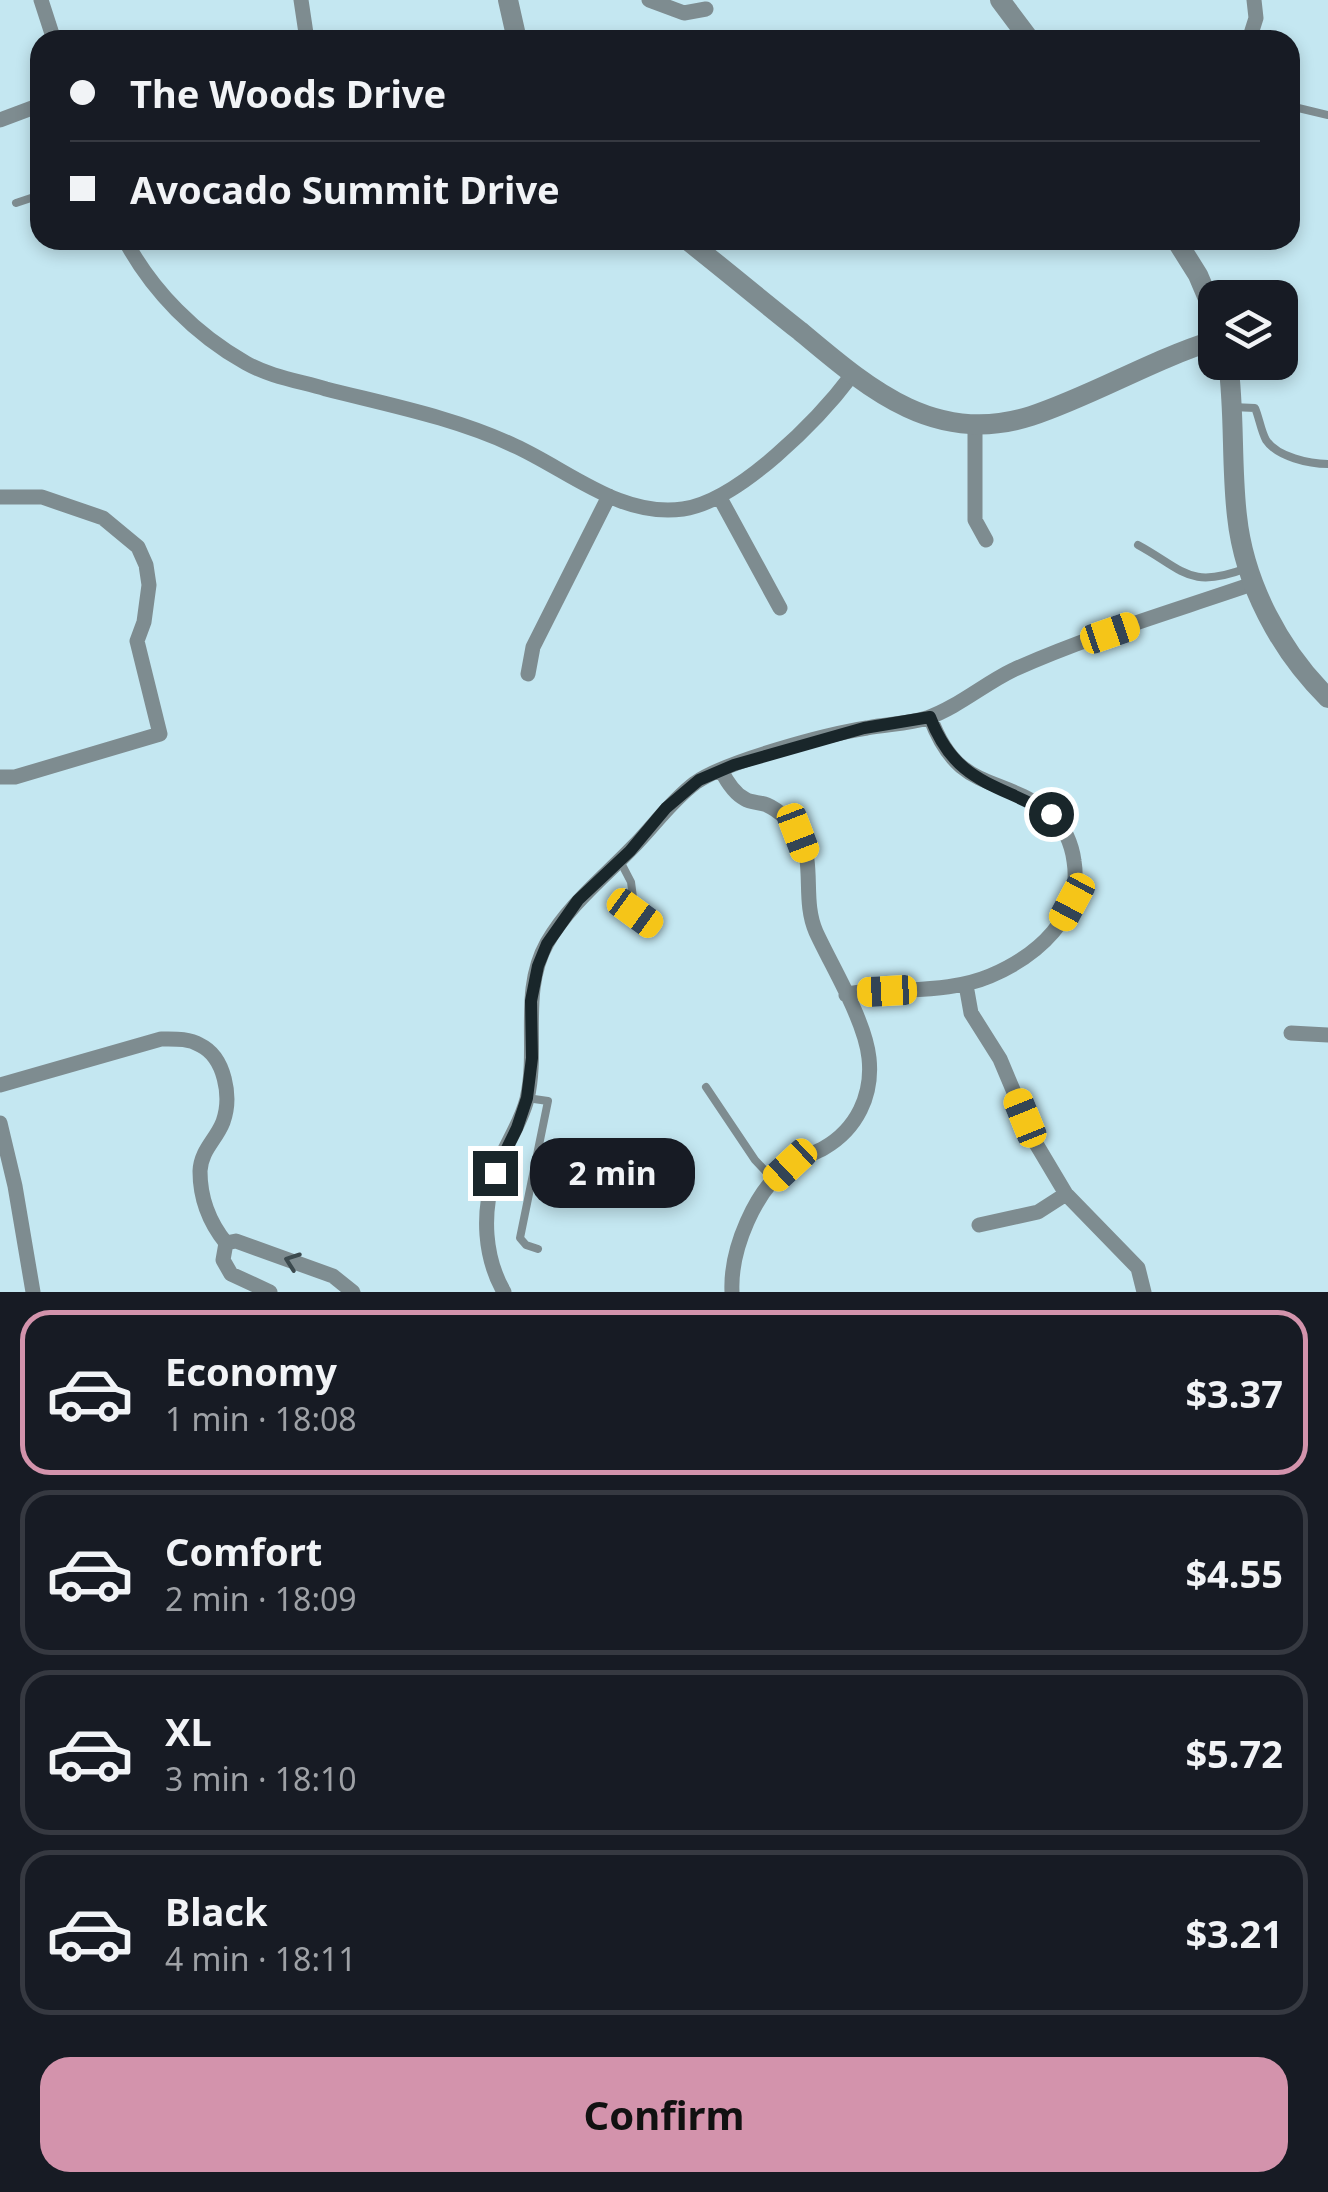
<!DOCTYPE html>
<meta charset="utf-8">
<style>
:root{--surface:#171b24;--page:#242831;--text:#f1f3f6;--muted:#9ea1a6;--line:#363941;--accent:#d393ac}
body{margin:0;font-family:"Noto Sans",sans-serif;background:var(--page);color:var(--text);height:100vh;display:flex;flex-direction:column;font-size:38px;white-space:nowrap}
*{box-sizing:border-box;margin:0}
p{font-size:32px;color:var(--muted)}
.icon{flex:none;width:55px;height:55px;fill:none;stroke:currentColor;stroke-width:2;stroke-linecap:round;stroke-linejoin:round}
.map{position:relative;height:1292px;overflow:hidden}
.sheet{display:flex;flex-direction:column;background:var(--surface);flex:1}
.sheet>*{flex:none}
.top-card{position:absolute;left:30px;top:30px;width:1270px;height:220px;border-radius:30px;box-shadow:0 5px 15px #0003;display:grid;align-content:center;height:220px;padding:0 40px;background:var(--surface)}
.buttons{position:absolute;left:1198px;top:280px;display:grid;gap:20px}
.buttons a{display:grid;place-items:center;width:100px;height:100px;border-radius:20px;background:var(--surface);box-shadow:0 5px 15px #0003;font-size:50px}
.end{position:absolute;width:45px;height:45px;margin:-22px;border:12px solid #19262a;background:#fff;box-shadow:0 0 0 5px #fff}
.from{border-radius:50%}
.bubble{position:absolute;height:70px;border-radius:30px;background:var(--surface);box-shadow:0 5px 15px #0003;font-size:32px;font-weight:700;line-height:70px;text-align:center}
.car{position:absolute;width:30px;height:60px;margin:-30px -15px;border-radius:12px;box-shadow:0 0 8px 2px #0007;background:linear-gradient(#f5c518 24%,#345 0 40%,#f5c518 0 76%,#345 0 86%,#f5c518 0)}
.top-card b{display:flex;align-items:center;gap:35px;height:95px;font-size:38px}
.top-card b+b{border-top:2px solid var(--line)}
.top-card i{width:25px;height:25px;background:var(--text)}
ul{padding:18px 0 0;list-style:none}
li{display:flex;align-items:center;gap:30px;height:165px;margin:0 20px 15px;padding:0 20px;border:5px solid var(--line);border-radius:30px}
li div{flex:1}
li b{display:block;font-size:38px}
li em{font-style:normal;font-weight:700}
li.selected{border-color:var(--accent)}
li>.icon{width:90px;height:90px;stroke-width:1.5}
.action{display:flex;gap:20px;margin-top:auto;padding:20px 40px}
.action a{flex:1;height:115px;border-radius:30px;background:var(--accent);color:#111;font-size:40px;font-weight:700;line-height:115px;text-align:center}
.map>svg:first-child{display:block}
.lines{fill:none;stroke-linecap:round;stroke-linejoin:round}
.service{stroke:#7e8c90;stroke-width:8}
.minor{stroke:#7e8c90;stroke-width:15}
.tertiary{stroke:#7e8c90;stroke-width:20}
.oneway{stroke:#3c4a4e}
.route{stroke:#19262a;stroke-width:12}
</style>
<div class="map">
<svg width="1328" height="1292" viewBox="0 0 1328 1292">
<rect width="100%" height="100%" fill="#c4e7f1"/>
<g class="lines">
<path class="service" d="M1290,106L1328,115
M16,203L40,195
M1232,407L1255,408C1259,417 1261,431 1266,440C1277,457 1310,464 1328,464
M1138,545C1184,570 1189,590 1247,568
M619,859L631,882L635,913L654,927
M706,1087L755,1160L774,1180
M527,1098L548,1101L520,1238L526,1245L538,1249"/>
<path class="minor" d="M41,0L54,40
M301,0L307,40
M649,0L684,13L706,9
M1249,40L1256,18L1254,0
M0,120L40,105
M125,240C152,291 196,335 246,363C271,377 299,381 326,389C389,405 456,418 515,446C568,470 621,518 683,509C739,501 819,419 852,375
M975,423V520L986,540
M0,497H42L103,518L138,547L146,565L149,585L144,622L137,641L160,734L15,777H0
M720,498L780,608
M528,674L533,647L609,496
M721,770C726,780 735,794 745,799C751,803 760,802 767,805C779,810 793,824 800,836C815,866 802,900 816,932C832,967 865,1020 869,1058C873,1095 857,1129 824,1148C814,1154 800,1157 790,1165C755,1189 730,1250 732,1292
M966,985L971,1013L1000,1059L1035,1142L1066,1194L1138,1268L1144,1292
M846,995C860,990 877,992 892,991C925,989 959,989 990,976C1037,956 1083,917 1074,861C1072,845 1064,825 1051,814C998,772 959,795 930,717
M1291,1033L1328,1035
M0,1085L161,1039C175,1039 188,1038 200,1045C225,1057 232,1097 223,1122C216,1140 201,1150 200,1171C200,1198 209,1222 226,1243
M0,1123L15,1186L33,1292
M979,1225L1038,1212L1066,1194
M226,1243L236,1241L333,1276L353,1292
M226,1243L223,1260L231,1274L270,1292
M504,1292C484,1257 482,1214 494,1175C502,1149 520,1127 527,1099C539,1048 520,991 547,943C569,905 602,879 632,848C654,826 670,802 695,783C726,761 828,734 867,728C887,724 908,724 927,718C958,707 984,684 1013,670C1091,635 1174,611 1255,583"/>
<path class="tertiary" d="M508,0L517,40
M1000,0L1030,40
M687,240C725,270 762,301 800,331C868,388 935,447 1031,416C1094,395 1151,360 1215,340
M1176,240L1198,275L1215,315
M1228,362C1235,413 1231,465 1237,516C1244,583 1280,651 1328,698"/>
</g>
<defs><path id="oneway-chevron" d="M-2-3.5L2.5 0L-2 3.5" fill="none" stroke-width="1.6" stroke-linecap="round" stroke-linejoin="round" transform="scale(2.5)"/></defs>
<use class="oneway" href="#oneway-chevron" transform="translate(292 1261) rotate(-160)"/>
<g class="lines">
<path class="route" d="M495,1173L517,1128L527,1098L532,1058L531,1001L538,966L547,944L578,900L630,851L666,808L699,780L734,765L864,728L930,717C956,784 995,782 1051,814"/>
</g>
</svg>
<div class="buttons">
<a><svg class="icon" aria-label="layers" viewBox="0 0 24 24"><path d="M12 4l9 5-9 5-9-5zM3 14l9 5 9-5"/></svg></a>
</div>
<i class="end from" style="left:1051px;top:814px"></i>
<i class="end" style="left:495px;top:1173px"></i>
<div class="bubble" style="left:530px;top:1138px;width:165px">2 min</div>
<i class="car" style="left:1110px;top:633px;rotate:71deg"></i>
<i class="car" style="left:798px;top:833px;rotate:159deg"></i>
<i class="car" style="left:1072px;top:902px;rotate:208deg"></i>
<i class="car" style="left:635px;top:913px;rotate:126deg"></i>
<i class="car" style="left:887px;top:991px;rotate:267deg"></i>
<i class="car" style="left:1025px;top:1118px;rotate:338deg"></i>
<i class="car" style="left:790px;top:1165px;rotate:227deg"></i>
<div class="top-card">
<b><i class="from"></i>The Woods Drive</b>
<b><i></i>Avocado Summit Drive</b>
</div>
</div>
<section class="sheet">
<ul>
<li class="selected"><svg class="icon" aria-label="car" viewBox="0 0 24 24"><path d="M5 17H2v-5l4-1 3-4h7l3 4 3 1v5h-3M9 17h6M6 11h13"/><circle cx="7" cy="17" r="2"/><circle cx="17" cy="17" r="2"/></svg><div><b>Economy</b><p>1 min · 18:08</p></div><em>$3.37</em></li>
<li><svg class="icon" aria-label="car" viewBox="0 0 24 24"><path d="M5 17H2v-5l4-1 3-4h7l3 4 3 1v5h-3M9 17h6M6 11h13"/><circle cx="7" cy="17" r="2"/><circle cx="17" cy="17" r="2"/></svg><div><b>Comfort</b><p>2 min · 18:09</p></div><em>$4.55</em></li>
<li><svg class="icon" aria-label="car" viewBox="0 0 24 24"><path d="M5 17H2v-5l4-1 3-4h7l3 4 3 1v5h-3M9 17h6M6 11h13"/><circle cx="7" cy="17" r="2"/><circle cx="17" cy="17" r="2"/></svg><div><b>XL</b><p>3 min · 18:10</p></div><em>$5.72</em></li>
<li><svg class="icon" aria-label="car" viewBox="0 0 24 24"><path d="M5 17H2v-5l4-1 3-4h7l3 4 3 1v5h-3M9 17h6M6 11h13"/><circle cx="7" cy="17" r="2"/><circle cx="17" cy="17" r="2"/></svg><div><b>Black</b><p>4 min · 18:11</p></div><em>$3.21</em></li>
</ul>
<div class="action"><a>Confirm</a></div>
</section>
